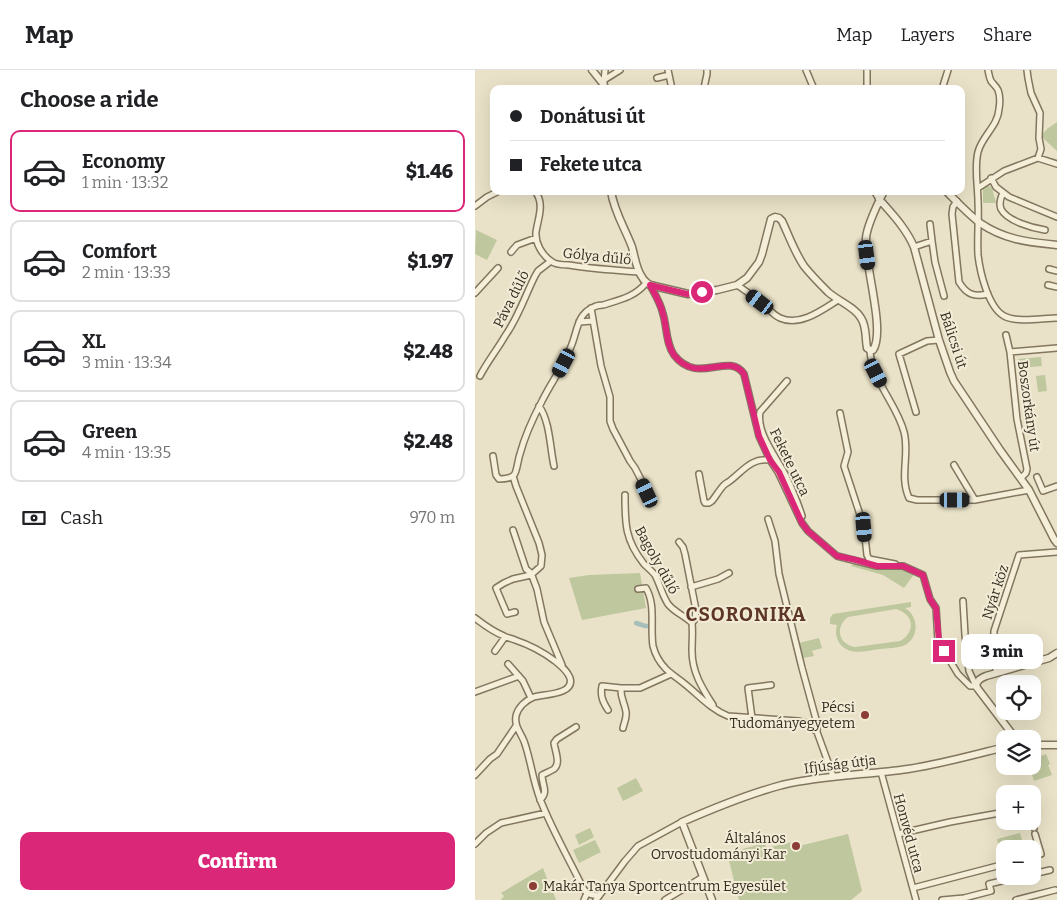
<!DOCTYPE html>
<meta charset="utf-8">
<style>
:root{--surface:#fff;--page:#f2f2f2;--text:#202124;--muted:#757577;--line:#e0e0e0;--accent:#db2777}
body{margin:0;font-family:Bitter,serif;background:var(--page);color:var(--text);height:100vh;display:flex;flex-direction:column;font-size:19px;white-space:nowrap}
*{box-sizing:border-box;margin:0}
p{font-size:16px;color:var(--muted)}
.icon{flex:none;width:28px;height:28px;fill:none;stroke:currentColor;stroke-width:2;stroke-linecap:round;stroke-linejoin:round}
.map{position:relative;flex:1;overflow:hidden}
.panel{display:flex;flex-direction:column;background:var(--surface);width:475px}
.panel>*{flex:none}
.banner{position:absolute;left:15px;top:15px;width:475px;height:110px;border-radius:10px;box-shadow:0 5px 20px #0002;display:grid;align-content:center;height:110px;padding:0 20px;background:var(--surface)}
.fabs{position:absolute;left:521px;top:605px;display:grid;gap:10px}
.fabs a{display:grid;place-items:center;width:45px;height:45px;border-radius:10px;background:var(--surface);box-shadow:0 5px 20px #0002;font-size:25px}
.end{position:absolute;width:22px;height:22px;margin:-11px;border:6px solid #db2777;background:#fff;box-shadow:0 0 0 2px #fff}
.from{border-radius:50%}
.bubble{position:absolute;height:35px;border-radius:10px;background:var(--surface);box-shadow:0 5px 20px #0002;font-size:16px;font-weight:800;line-height:35px;text-align:center}
.car{position:absolute;width:15px;height:30px;margin:-15px -8px;border-radius:6px;box-shadow:0 0 4px 1px #0007;background:linear-gradient(#222 24%,#8ab4d8 0 40%,#222 0 76%,#8ab4d8 0 86%,#222 0)}
.banner b{display:flex;align-items:center;gap:18px;height:48px;font-size:19px}
.banner b+b{border-top:1px solid var(--line)}
.banner i{width:12px;height:12px;background:var(--text)}
ul{padding:0;list-style:none}
li{display:flex;align-items:center;gap:15px;height:82px;margin:0 10px 8px;padding:0 10px;border:2px solid var(--line);border-radius:10px}
li div{flex:1}
li b{display:block;font-size:19px}
li em{font-style:normal;font-weight:800}
li.selected{border-color:var(--accent)}
li>.icon{width:45px;height:45px;stroke-width:1.5}
h2{padding:0 20px;font-size:22px;line-height:60px}
.pay{display:flex;align-items:center;gap:12px;height:55px;padding:0 20px;font-size:19px}
.pay p{margin-inline-start:auto}
.cta{display:flex;gap:10px;margin-top:auto;padding:10px 20px}
.cta a{flex:1;height:58px;border-radius:10px;background:var(--accent);color:#fff;font-size:20px;font-weight:800;line-height:58px;text-align:center}
header{display:flex;align-items:center;gap:30px;box-sizing:border-box;height:70px;padding:0 25px;background:var(--surface);border-bottom:1px solid var(--line)}
header strong{font-size:24px}
nav{display:flex;gap:28px;margin-inline-start:auto;font-size:18px}
main{display:flex;flex:1;min-height:0}
.map>svg:first-child{display:block}
.green{fill:#bec79d;fill-rule:evenodd}
.lines{fill:none;stroke-linecap:round;stroke-linejoin:round}
.stream{stroke:#708c87;stroke-width:1}
.canal{stroke:#a8beba;stroke-width:4.5}
.minor-casing{stroke:#83765f;stroke-width:8}
.tertiary-casing{stroke:#83765f;stroke-width:9}
.minor{stroke:#f5efda;stroke-width:5}
.tertiary{stroke:#f5efda;stroke-width:6}
.route{stroke:#db2777;stroke-width:6}
.poi-dot{fill:#8c3d36;stroke:#f2ecd7;stroke-width:2}
.labels{text-anchor:middle;stroke-width:4;stroke-linejoin:round;paint-order:stroke}
.street-label{font-size:14px;fill:#362d21;stroke:#f2ecd7}
.poi-label{font-size:14px;fill:#362d21;stroke:#f2ecd7;text-anchor:end}
.district-label{font-size:19px;font-weight:bold;letter-spacing:1px;fill:#5d3625;stroke:#f2ecd7}
</style>
<header>
<strong>Map</strong>
<nav><a>Map</a><a>Layers</a><a>Share</a></nav>
</header>
<main>
<section class="panel">
<h2>Choose a ride</h2>
<ul>
<li class="selected"><svg class="icon" aria-label="car" viewBox="0 0 24 24"><path d="M5 17H2v-5l4-1 3-4h7l3 4 3 1v5h-3M9 17h6M6 11h13"/><circle cx="7" cy="17" r="2"/><circle cx="17" cy="17" r="2"/></svg><div><b>Economy</b><p>1 min · 13:32</p></div><em>$1.46</em></li>
<li><svg class="icon" aria-label="car" viewBox="0 0 24 24"><path d="M5 17H2v-5l4-1 3-4h7l3 4 3 1v5h-3M9 17h6M6 11h13"/><circle cx="7" cy="17" r="2"/><circle cx="17" cy="17" r="2"/></svg><div><b>Comfort</b><p>2 min · 13:33</p></div><em>$1.97</em></li>
<li><svg class="icon" aria-label="car" viewBox="0 0 24 24"><path d="M5 17H2v-5l4-1 3-4h7l3 4 3 1v5h-3M9 17h6M6 11h13"/><circle cx="7" cy="17" r="2"/><circle cx="17" cy="17" r="2"/></svg><div><b>XL</b><p>3 min · 13:34</p></div><em>$2.48</em></li>
<li><svg class="icon" aria-label="car" viewBox="0 0 24 24"><path d="M5 17H2v-5l4-1 3-4h7l3 4 3 1v5h-3M9 17h6M6 11h13"/><circle cx="7" cy="17" r="2"/><circle cx="17" cy="17" r="2"/></svg><div><b>Green</b><p>4 min · 13:35</p></div><em>$2.48</em></li>
</ul>
<div class="pay"><svg class="icon" aria-label="cash" viewBox="0 0 24 24"><path d="M3 7h18v10H3z"/><circle cx="12" cy="12" r="2"/></svg>Cash<p>970 m</p></div>
<div class="cta"><a>Confirm</a></div>
</section>
<div class="map">
<svg width="582" height="830" viewBox="0 0 582 830">
<rect width="100%" height="100%" fill="#e9e2c8"/>
<path class="green" d="M582,52V81L569,69L567,65L572,59Z
M510,116H514L517,118L521,133H508V119Z
M1,160L22,170L12,190L0,184Z
M566,287L567,296L543,298V289Z
M570,305L572,321L563,322L561,306Z
M381,491L429,497L440,503L429,518L408,505L376,496Z
M165,503L171,538L107,550L94,508L114,505Z
M436,532V537L430,538C444,546 445,569 428,576C421,578 412,578 405,579C391,581 375,586 365,574C361,568 360,562 362,555L355,554V548L358,544ZM421,539C439,544 441,562 425,571L380,577C363,574 360,557 373,547Z
M344,568L347,578L337,581L339,586L328,588L324,573Z
M571,684L575,694L573,695L577,705L559,711L556,701H554L552,696H558V689Z
M161,708L168,721L148,731L142,718Z
M115,758L119,767L104,775L100,765Z
M545,763L548,774L543,775L544,779H530V790H528L522,769Z
M373,764L387,821L376,830H264L252,783L290,773L291,778L322,771L324,776Z
M120,770L126,782L104,793L98,780Z
M68,798L77,822H78L81,830H26L29,826L26,823Z"/>
<g class="lines">
<path class="stream" d="M174,556L175,570"/>
<path class="canal" d="M161,553L170,556H174"/>
<defs>
<path id="minor" d="M193,0L197,19
M331,0L339,19
M513,0C514,4 514,7 516,11C518,14 521,16 523,20C525,25 525,33 524,39C523,56 507,66 503,82C499,98 503,116 503,132C504,149 502,167 503,185C505,202 513,237 529,246C542,253 568,248 582,248
M552,0L553,8L556,23L565,43L564,68L566,79L563,88
M182,8L194,5
M129,10L145,0
M129,12L130,0
M231,19L229,18L232,4V0
M392,19V0
M467,19L473,0
M516,108L521,117L534,127L582,147
M503,118L529,101L563,88L582,94
M60,121C70,134 63,148 61,162C60,173 67,185 76,191C80,195 89,195 94,195C117,199 140,200 164,202
M399,121L404,129
M528,123C526,127 524,134 526,139C532,151 557,158 570,160
M482,131L478,137L477,144L484,212C492,225 499,227 513,224
M0,136L12,127L24,121
M455,154L457,171
M439,177L457,171L460,192L469,226
M36,182L42,175L61,168
M574,199L582,201
M175,215C180,224 186,234 188,244C192,257 191,274 199,285C223,316 253,281 269,304L284,366L295,390L303,402L327,453L333,461L362,486L402,496H428L448,505L455,529L461,538L463,571L483,604L495,616H501
M262,215C271,221 279,227 287,233C293,238 298,245 305,248C325,257 347,240 363,230
M573,215L582,217
M0,223L23,198
M116,238L126,296L135,327V351L138,359L155,391L160,398L173,423
M104,252L118,251
M531,265L535,282L542,349L552,399L551,403L546,408
M395,280C396,310 422,334 429,362C435,384 424,406 434,428L442,430H500L554,420
M535,282L582,278
M5,306C12,292 22,280 30,266C43,248 50,226 60,206L63,201L76,191
M312,311L285,342C281,363 302,388 311,406C317,419 323,433 327,446
M64,336C75,351 75,378 79,396
M441,342L424,284L452,271L464,270
M365,343L373,382L369,396L389,457L392,485L394,489L420,494
M18,386L21,405L24,409C29,409 35,409 39,405C42,402 43,389 45,384C50,365 58,348 67,331C77,311 90,294 97,274C102,261 103,244 117,238C120,236 124,235 128,235C144,230 160,227 171,213
M479,395L500,430
M224,404L229,431L230,433H234L237,431C241,426 245,419 249,415C251,413 254,412 256,410C269,400 276,388 295,390
M38,406L41,416L64,473L67,485L66,496L56,505L38,509L29,513L21,518L32,544L40,542
M562,407L568,421L582,416
M150,425C150,454 150,470 169,494C173,498 177,501 180,505C185,514 187,525 193,534C199,542 210,546 217,553C218,562 217,571 217,581C217,602 227,618 238,635
M293,449L300,471L304,504L327,598L342,653V662
M38,460L51,499L56,503L62,519L69,552L87,595
M204,472L208,477L210,484L221,540L220,549L217,553
M216,517L243,509L254,503
M163,519L171,518C181,535 175,557 178,576C180,584 185,593 191,599C196,604 201,607 206,611C222,623 235,639 253,646L323,651L331,653L342,662L358,706
M488,531L490,565L494,601L501,616
M0,548C9,555 19,562 29,566C32,568 36,568 40,570C55,575 68,582 80,591C86,596 92,600 95,608C100,625 68,624 59,627C51,630 43,637 41,646C39,657 47,664 50,674C56,692 58,711 65,729C77,760 94,789 108,818C112,825 117,825 124,826
M20,581L30,567
M33,594L48,611L56,628
M522,603L518,589L519,561L544,485L582,482
M146,618C145,628 150,633 151,642C152,648 149,653 148,658
M0,622L44,606
M133,640C128,632 125,626 127,616L146,618H165L196,604
M277,648L273,618L296,615
M406,702L441,830
M0,705L15,689L22,684L41,656
M65,730C74,722 67,715 67,705C71,703 76,701 79,699C86,693 80,681 79,673L82,669L101,657
M557,751L559,758
M423,764L475,752L530,742
M0,774L11,763L26,753L71,743
M558,787L566,784L560,764
M558,804L575,800
M438,818L530,794
M109,830L112,823
M121,830L150,791L163,776L207,752
M190,830L228,807
M467,830L489,828L516,821L514,814L548,806
M541,830L580,820"/>
<path id="tertiary" d="M117,0L129,15L130,19
M136,121C139,142 150,158 157,177C160,187 161,199 167,207C169,211 172,213 175,215L213,224L242,220L262,215L272,208L284,192L287,184L296,149L300,147L304,148L307,151C314,166 320,183 329,196C336,205 345,214 353,222C363,231 380,237 386,248C392,257 390,268 392,278L395,280H398C411,261 389,194 391,168C392,155 403,133 409,121
M471,121C482,132 493,144 505,153C530,170 553,172 582,175
M404,129C417,144 431,158 439,177L464,270L475,302L479,311L525,380L554,420L579,469L582,473
M541,669L503,619L501,616C502,610 506,608 511,606L574,588L582,583
M558,675H582
M237,830L207,752C239,738 273,724 307,715C349,705 391,705 433,699C466,694 498,685 530,677"/>
</defs>
<use href="#minor" class="minor-casing"/>
<use href="#tertiary" class="tertiary-casing"/>
<use href="#minor" class="minor"/>
<use href="#tertiary" class="tertiary"/>
</g>
<g class="lines">
<path class="route" d="M227,222L212,224L175,215C180,224 186,234 188,244C192,257 191,274 199,285C223,316 253,281 269,304L284,366L295,390L304,402L327,453L333,461L362,486L381,490L402,496H428L448,505L455,529L461,538L464,571L469,581"/>
</g>
<g class="poi-dot">
<circle cx="390" cy="645" r="5"/>
<circle cx="321" cy="776" r="5"/>
<circle cx="58" cy="816" r="5"/>
</g>
<g class="labels">
<g class="street-label">
<text transform="translate(122 186) rotate(6)" y="5">Gólya dűlő</text>
<text transform="translate(36 229) rotate(-63)" y="5">Páva dűlő</text>
<text transform="translate(479 270) rotate(72)" y="5">Bálicsi út</text>
<text transform="translate(554 336) rotate(82)" y="5">Boszorkány út</text>
<text transform="translate(315 392) rotate(64)" y="5">Fekete utca</text>
<text transform="translate(182 490) rotate(61)" y="5">Bagoly dűlő</text>
<text transform="translate(520 522) rotate(-72)" y="5">Nyár köz</text>
<text transform="translate(365 694) rotate(-7)" y="5">Ifjúság útja</text>
<text transform="translate(434 763) rotate(75)" y="5">Honvéd utca</text>
</g>
<g class="poi-label">
<text x="380" y="642">Pécsi<tspan x="380" dy="16">Tudományegyetem</tspan></text>
<text x="311" y="773">Általános<tspan x="311" dy="16">Orvostudományi Kar</tspan></text>
<text x="68" y="821" text-anchor="start">Makár Tanya Sportcentrum Egyesület</text>
</g>
<g class="district-label">
<text x="271" y="551">CSORONIKA</text>
</g>
</g>
</svg>
<div class="fabs">
<a><svg class="icon" aria-label="locate" viewBox="0 0 24 24"><circle cx="12" cy="12" r="6"/><path d="M12 2v4M12 18v4M2 12h4M18 12h4"/></svg></a>
<a><svg class="icon" aria-label="layers" viewBox="0 0 24 24"><path d="M12 4l9 5-9 5-9-5zM3 14l9 5 9-5"/></svg></a>
<a>+</a>
<a>−</a>
</div>
<i class="end from" style="left:227px;top:222px"></i>
<i class="end" style="left:469px;top:581px"></i>
<div class="bubble" style="left:486px;top:564px;width:82px">3 min</div>
<i class="car" style="left:392px;top:185px;rotate:173deg"></i>
<i class="car" style="left:285px;top:232px;rotate:307deg"></i>
<i class="car" style="left:89px;top:293px;rotate:208deg"></i>
<i class="car" style="left:401px;top:303px;rotate:153deg"></i>
<i class="car" style="left:172px;top:423px;rotate:335deg"></i>
<i class="car" style="left:480px;top:430px;rotate:90deg"></i>
<i class="car" style="left:389px;top:457px;rotate:175deg"></i>
<div class="banner">
<b><i class="from"></i>Donátusi út</b>
<b><i></i>Fekete utca</b>
</div>
</div>
</main>
